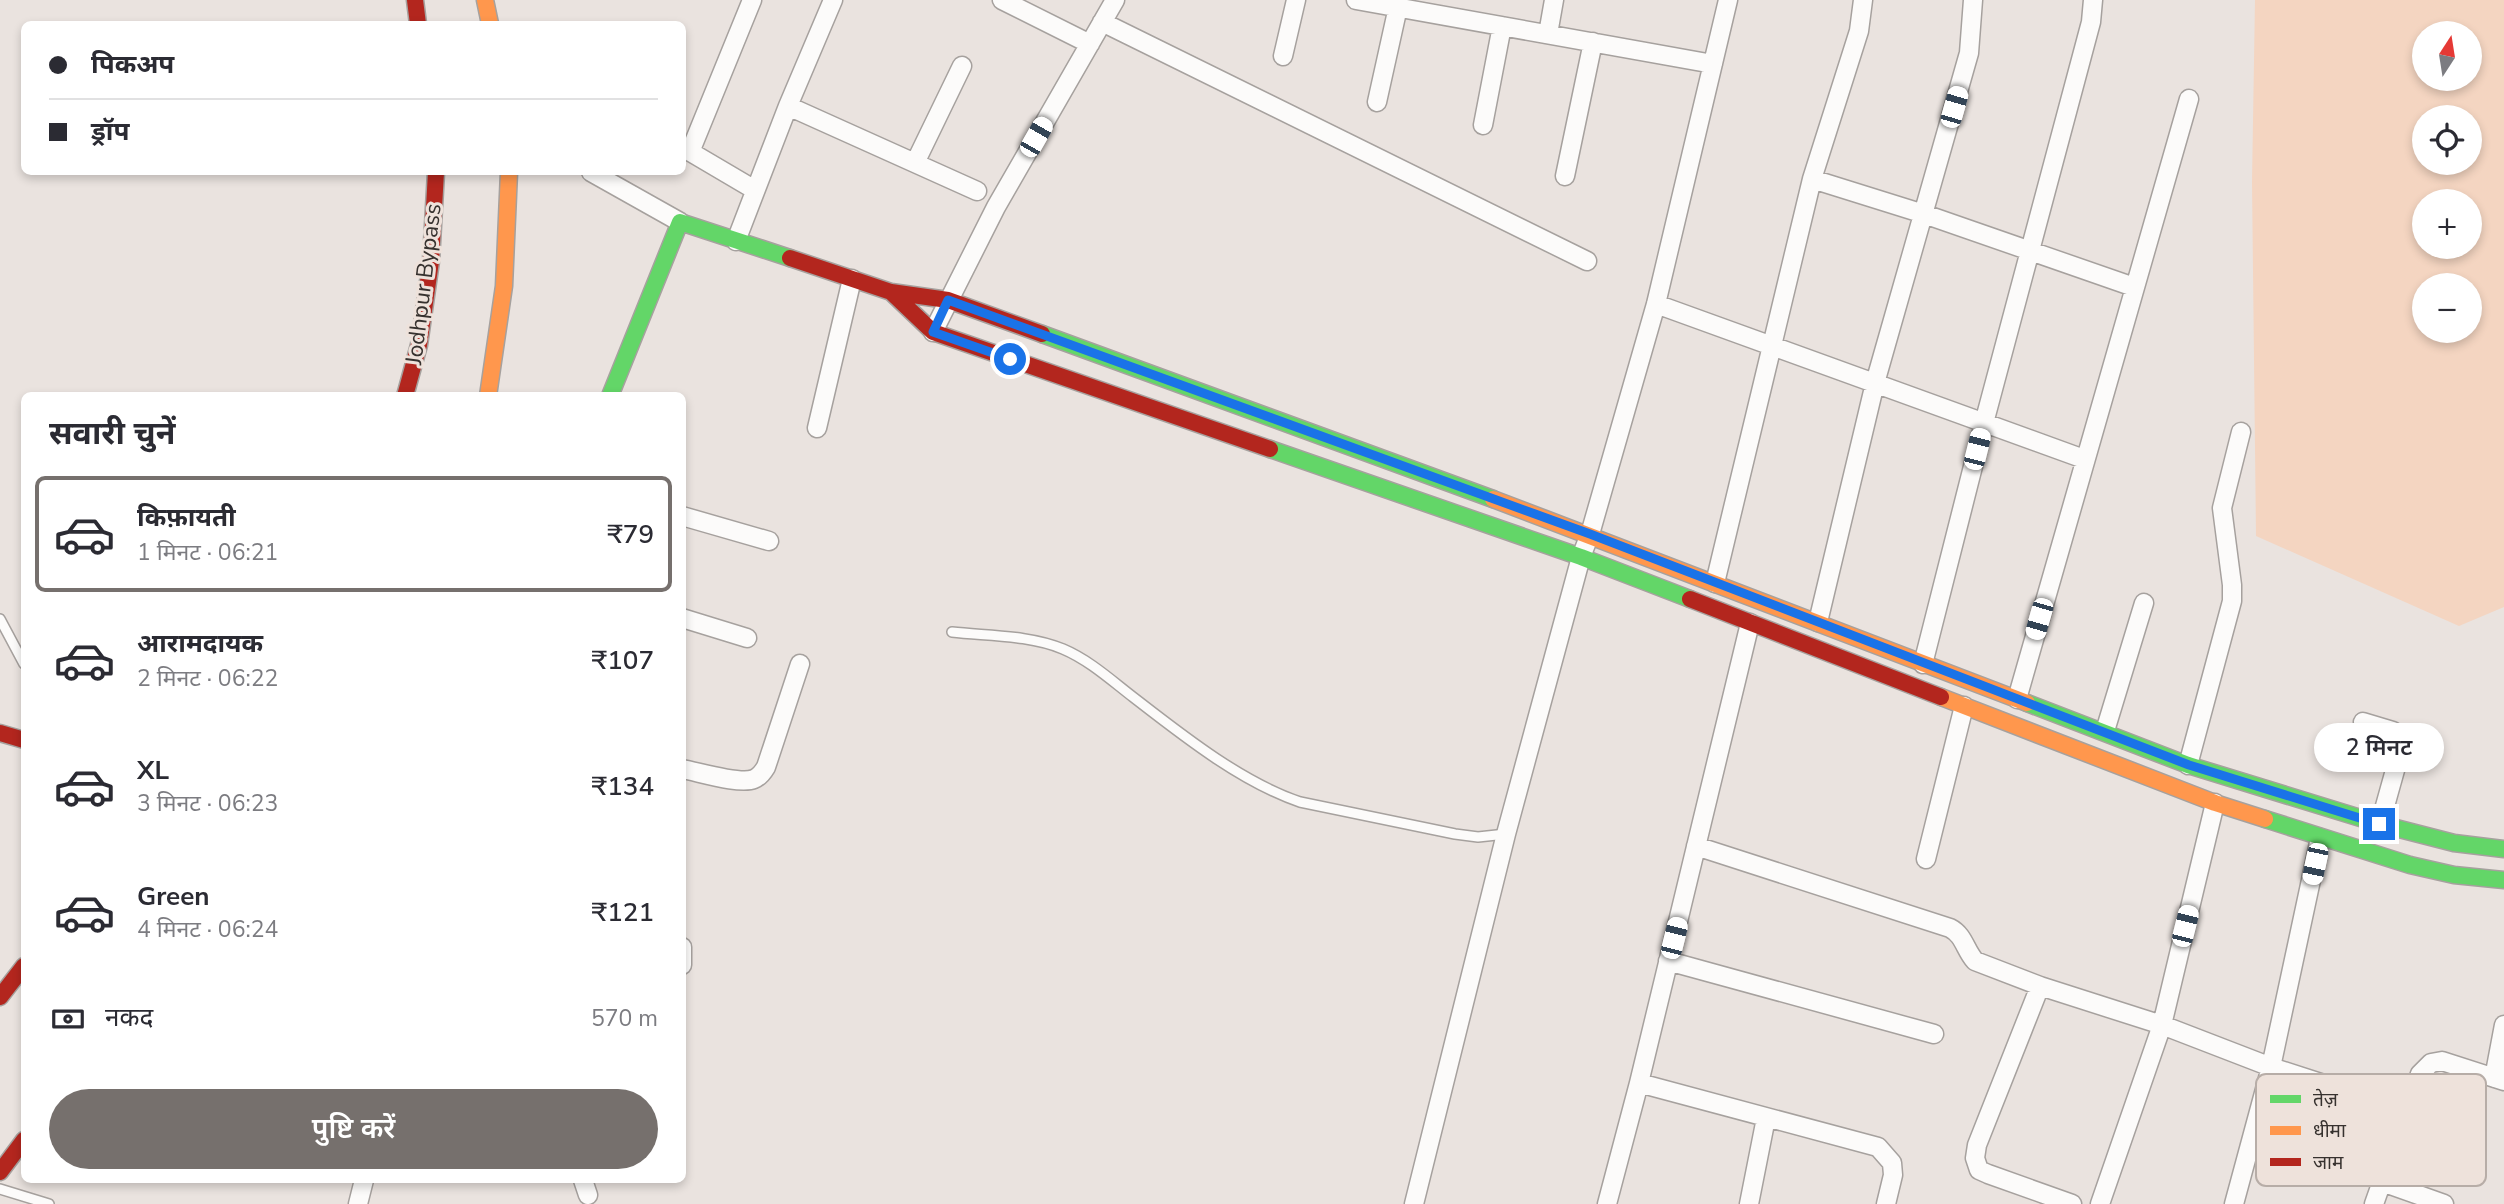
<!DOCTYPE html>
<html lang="hi">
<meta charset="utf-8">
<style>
:root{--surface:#fff;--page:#f7f7f7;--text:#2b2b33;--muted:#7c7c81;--line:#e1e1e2;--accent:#76706d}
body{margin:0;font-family:"Nunito Sans","Noto Sans Devanagari",sans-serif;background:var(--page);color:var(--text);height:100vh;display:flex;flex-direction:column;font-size:26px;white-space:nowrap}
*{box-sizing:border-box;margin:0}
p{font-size:23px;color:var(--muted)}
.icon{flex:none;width:38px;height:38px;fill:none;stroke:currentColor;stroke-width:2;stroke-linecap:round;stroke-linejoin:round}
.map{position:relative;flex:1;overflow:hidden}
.drawer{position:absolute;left:21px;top:392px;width:665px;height:791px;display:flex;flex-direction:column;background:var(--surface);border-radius:10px;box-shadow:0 4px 10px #0003}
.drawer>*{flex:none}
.top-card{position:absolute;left:21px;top:21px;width:665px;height:154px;border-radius:10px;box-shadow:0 4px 10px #0003;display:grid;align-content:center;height:154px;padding:0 28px;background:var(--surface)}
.needle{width:46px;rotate:12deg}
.fabs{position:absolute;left:2412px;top:21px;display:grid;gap:14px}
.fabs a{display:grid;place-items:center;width:70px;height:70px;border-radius:50%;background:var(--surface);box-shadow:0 4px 10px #0003;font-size:35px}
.end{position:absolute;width:32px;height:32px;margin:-16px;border:9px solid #1a73e8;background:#fff;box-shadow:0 0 0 4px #fff}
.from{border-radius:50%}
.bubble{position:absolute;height:49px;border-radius:24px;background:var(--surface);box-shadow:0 4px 10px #0003;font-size:23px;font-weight:600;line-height:49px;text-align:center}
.car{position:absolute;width:21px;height:42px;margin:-21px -10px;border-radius:9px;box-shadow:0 0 5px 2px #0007;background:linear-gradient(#fff 24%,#345 0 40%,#fff 0 76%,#345 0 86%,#fff 0)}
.top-card b{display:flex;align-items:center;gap:24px;height:66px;font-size:26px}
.top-card b+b{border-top:2px solid var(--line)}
.top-card i{width:18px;height:18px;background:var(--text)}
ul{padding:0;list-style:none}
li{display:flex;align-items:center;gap:21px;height:116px;margin:0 14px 10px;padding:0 14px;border:4px solid transparent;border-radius:10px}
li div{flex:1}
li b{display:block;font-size:26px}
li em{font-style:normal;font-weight:600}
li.on{border-color:var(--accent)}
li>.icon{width:63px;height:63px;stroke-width:1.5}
h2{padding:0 28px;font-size:32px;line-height:84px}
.pay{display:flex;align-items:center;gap:18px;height:77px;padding:0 28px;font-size:26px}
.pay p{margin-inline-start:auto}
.primary-button{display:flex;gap:14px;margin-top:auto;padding:14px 28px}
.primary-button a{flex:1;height:80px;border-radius:42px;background:var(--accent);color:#fff;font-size:28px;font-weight:600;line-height:80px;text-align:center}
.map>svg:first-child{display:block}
.green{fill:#f4d5c1;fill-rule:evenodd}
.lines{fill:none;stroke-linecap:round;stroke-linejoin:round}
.lane-casing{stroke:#a6a19e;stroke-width:12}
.street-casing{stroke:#a6a19e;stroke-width:21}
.fast-casing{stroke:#a6a19e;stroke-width:19}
.slow-casing{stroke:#a6a19e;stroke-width:19}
.jam-casing{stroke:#a6a19e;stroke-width:19}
.lane{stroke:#fcfbfa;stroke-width:9}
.street{stroke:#fcfbfa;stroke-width:18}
.fast{stroke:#63d668;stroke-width:16}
.slow{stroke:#ff974d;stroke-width:16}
.jam{stroke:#b3261e;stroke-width:16}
.route{stroke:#1a73e8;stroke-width:9}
.labels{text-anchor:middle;stroke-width:6;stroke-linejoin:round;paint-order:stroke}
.street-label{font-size:23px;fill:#37322f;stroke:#eee2db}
.key{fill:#eee2db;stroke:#b7ada7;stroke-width:2}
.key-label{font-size:19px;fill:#37322f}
</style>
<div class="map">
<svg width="2504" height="1204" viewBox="0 0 2504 1204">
<rect width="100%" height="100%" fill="#eae3df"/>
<path class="green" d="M2255,0H2504V607L2459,626L2256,536L2252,182ZM2424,33H2469V79H2424ZM2424,117H2469V163H2424ZM2424,201H2469V247H2424ZM2424,285H2469V331H2424Z"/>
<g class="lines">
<defs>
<path id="lane" d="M0,619L24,664
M952,632C988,636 1030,635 1063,649C1089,660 1111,680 1133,697C1182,735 1241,782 1300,802L1455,834L1478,837L1506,834
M0,1189L49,1204"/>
<path id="street" d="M1002,0L1090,44
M1356,0L1713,64
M1102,22L1587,261
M1548,34L1554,0
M1283,56L1296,0
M1377,102L1398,7
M788,106L977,191
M1483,125L1502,26
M682,147L755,190
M690,152L752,0
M915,163L962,66
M591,172L680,222
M1565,176L1593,42
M1812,179L1924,214L2134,287
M736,241L788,106L833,0
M1656,304L2084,459
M933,332L996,207L1115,0
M817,428L852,279
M682,516L769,541
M1715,583L1812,179L1859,31L1863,0
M682,618L747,638
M1818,622L1875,383L1969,53L1973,0
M1923,664L1984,423L2091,22L2093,0
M2017,699L2189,99
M2363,722L2393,731L2402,739V745L2380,824
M2105,731L2144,603
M2188,765L2232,601V585L2222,508L2241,432
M682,769C699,772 740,785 754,779C759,777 763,772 766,767L800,664
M1696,846L1950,928C1964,935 1965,950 1975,961L2040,986
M1926,859L1964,706
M682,947V965
M1668,961L1934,1034
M2494,1078L2504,1025
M1639,1083L1878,1147L1892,1163L1893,1175L1886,1204
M583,1180L588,1195
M2382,1182L2444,1204
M358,1204L364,1180
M1414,1204L1506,834L1581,557L1590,534L1656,304L1728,0
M1607,1204L1639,1083L1750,623
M1749,1204L1766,1118
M2072,1204L1988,1174L1979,1170L1975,1158L1977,1145L2040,986L2162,1025L2271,1067L2327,1085
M2100,1204L2162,1025L2215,803
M2234,1204L2271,1067L2320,838
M2374,1204L2420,1074L2431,1063L2442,1061L2504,1081"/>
<path id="fast" d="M1042,334L1493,499
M610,396L680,222L790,258
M1270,449L1581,557L1690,599
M2027,703L2188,765L2380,824L2454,843L2504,849
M2265,819L2410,865L2454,875L2504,880"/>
<path id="slow" d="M485,0L490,24
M488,396L504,286L509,172
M1493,499L2027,703
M1941,697L2215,803L2265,819"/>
<path id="jam" d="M415,0L418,24
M790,258L891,292L948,300L1042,334
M891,292L933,332L1270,449
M405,396L419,345L431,261L436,172
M1690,599L1941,697
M0,733L24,740
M0,997L24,966
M0,1172L24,1140"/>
</defs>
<use href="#lane" class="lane-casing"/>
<use href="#street" class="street-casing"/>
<use href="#fast" class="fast-casing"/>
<use href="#slow" class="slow-casing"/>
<use href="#jam" class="jam-casing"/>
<use href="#lane" class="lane"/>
<use href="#street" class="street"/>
<use href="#fast" class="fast"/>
<use href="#slow" class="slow"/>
<use href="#jam" class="jam"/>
</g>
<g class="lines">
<path class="route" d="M1010,359L933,332L948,300L1590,534L2189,765L2379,824"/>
</g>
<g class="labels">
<g class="street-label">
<text transform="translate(423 284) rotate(-83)" y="8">Jodhpur Bypass</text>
</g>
</g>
<rect x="2256" y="1074" width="230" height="112" rx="10" class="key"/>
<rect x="2270" y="1095" width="31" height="8" fill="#63d668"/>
<rect x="2270" y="1126" width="31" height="9" fill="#ff974d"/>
<rect x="2270" y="1158" width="31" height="8" fill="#b3261e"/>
<g class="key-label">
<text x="2313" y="1106">तेज़</text>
<text x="2313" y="1137">धीमा</text>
<text x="2313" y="1169">जाम</text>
</g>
</svg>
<div class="fabs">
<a><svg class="needle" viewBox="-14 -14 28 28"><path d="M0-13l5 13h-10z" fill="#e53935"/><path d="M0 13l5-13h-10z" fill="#7c7c81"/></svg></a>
<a><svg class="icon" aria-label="locate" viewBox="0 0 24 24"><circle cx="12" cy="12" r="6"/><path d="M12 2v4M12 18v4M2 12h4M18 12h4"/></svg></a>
<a>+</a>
<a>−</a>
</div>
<i class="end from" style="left:1010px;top:359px"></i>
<i class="end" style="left:2379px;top:824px"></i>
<div class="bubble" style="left:2314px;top:723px;width:130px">2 मिनट</div>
<i class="car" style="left:1954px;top:107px;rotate:16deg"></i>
<i class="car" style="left:1036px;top:137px;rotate:30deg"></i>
<i class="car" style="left:1977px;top:449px;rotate:14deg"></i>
<i class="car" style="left:2039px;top:619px;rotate:196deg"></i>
<i class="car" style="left:2315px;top:864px;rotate:192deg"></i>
<i class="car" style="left:2185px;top:926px;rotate:14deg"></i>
<i class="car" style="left:1674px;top:938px;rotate:14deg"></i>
<div class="top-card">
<b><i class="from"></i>पिकअप</b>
<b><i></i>ड्रॉप</b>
</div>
<section class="drawer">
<h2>सवारी चुनें</h2>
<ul>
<li class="on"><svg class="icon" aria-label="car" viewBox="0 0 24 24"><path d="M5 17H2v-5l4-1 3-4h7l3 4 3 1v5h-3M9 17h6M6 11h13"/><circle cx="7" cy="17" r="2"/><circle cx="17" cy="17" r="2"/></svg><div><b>किफ़ायती</b><p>1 मिनट · 06:21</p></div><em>₹79</em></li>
<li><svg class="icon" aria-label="car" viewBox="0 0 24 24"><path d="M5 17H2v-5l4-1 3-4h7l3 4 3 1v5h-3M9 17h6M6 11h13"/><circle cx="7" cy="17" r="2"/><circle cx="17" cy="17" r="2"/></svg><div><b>आरामदायक</b><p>2 मिनट · 06:22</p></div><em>₹107</em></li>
<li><svg class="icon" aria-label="car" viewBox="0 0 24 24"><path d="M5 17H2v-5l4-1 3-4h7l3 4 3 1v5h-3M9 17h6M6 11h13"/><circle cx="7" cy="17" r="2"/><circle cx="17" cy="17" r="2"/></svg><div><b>XL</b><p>3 मिनट · 06:23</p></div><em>₹134</em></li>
<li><svg class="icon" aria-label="car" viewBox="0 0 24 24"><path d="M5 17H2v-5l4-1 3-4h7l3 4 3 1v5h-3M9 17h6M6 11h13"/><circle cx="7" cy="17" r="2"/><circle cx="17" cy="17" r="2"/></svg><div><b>Green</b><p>4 मिनट · 06:24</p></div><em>₹121</em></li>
</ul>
<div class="pay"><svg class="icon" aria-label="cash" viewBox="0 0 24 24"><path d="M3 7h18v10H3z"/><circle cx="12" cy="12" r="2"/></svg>नकद<p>570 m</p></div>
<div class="primary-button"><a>पुष्टि करें</a></div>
</section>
</div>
